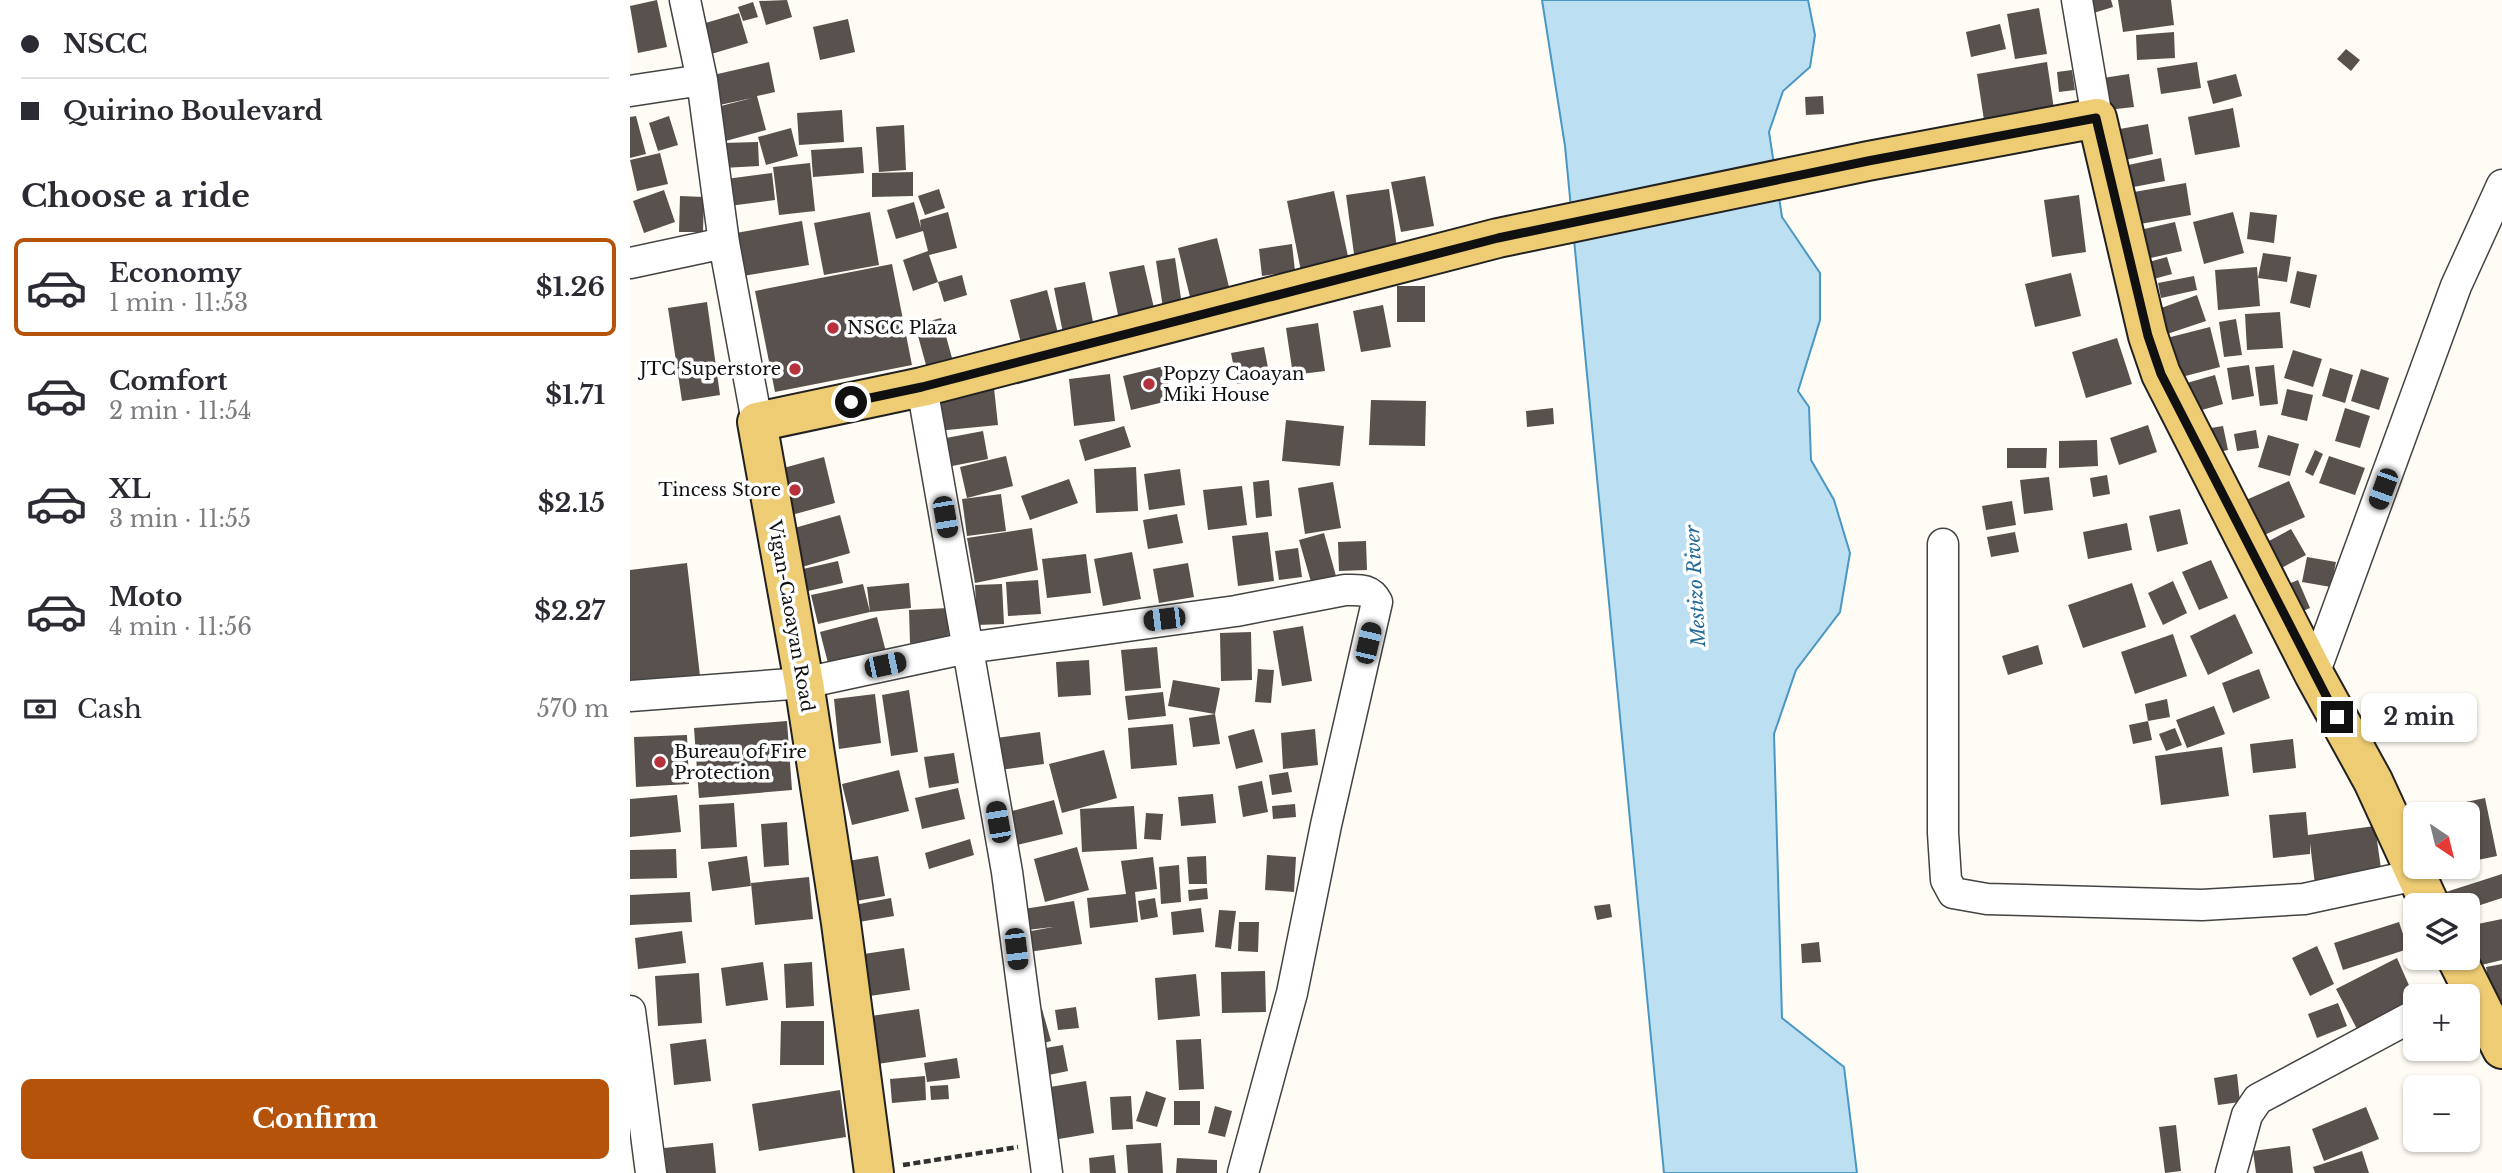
<!DOCTYPE html>
<meta charset="utf-8">
<style>
:root{--surface:#fff;--page:#f2f2f3;--text:#2b2b33;--muted:#7c7c81;--line:#e1e1e2;--accent:#b45309}
body{margin:0;font-family:"Libre Baskerville",serif;background:var(--page);color:var(--text);height:100vh;display:flex;flex-direction:column;font-size:26px;white-space:nowrap}
*{box-sizing:border-box;margin:0}
p{font-size:23px;color:var(--muted)}
.icon{flex:none;width:38px;height:38px;fill:none;stroke:currentColor;stroke-width:2;stroke-linecap:round;stroke-linejoin:round}
.map{position:relative;flex:1;overflow:hidden}
.details{display:flex;flex-direction:column;background:var(--surface);width:630px}
.details>*{flex:none}
.top-card{display:grid;align-content:center;height:154px;padding:0 21px;background:var(--surface)}
.needle{width:46px;rotate:145deg}
.tools{position:absolute;left:1773px;top:802px;display:grid;gap:14px}
.tools a{display:grid;place-items:center;width:77px;height:77px;border-radius:10px;background:var(--surface);box-shadow:0 2px 5px #0004;font-size:35px}
.end{position:absolute;width:32px;height:32px;margin:-16px;border:9px solid #101010;background:#fff;box-shadow:0 0 0 4px #fff}
.from{border-radius:50%}
.bubble{position:absolute;height:49px;border-radius:10px;background:var(--surface);box-shadow:0 2px 5px #0004;font-size:23px;font-weight:800;line-height:49px;text-align:center}
.car{position:absolute;width:21px;height:42px;margin:-21px -10px;border-radius:9px;box-shadow:0 0 5px 2px #0007;background:linear-gradient(#222 24%,#8ab4d8 0 40%,#222 0 76%,#8ab4d8 0 86%,#222 0)}
.top-card b{display:flex;align-items:center;gap:24px;height:66px;font-size:26px}
.top-card b+b{border-top:2px solid var(--line)}
.top-card i{width:18px;height:18px;background:var(--text)}
ul{padding:0;list-style:none}
li{display:flex;align-items:center;gap:21px;height:98px;margin:0 14px 10px;padding:0 7px;border:4px solid transparent;border-radius:10px}
li div{flex:1}
li b{display:block;font-size:26px}
li em{font-style:normal;font-weight:800}
li.active{border-color:var(--accent)}
li>.icon{width:63px;height:63px;stroke-width:1.5}
h2{padding:0 21px;font-size:32px;line-height:84px}
.pay{display:flex;align-items:center;gap:18px;height:77px;padding:0 21px;font-size:26px}
.pay p{margin-inline-start:auto}
.action{display:flex;gap:14px;margin-top:auto;padding:14px 21px}
.action a{flex:1;height:80px;border-radius:10px;background:var(--accent);color:#fff;font-size:28px;font-weight:800;line-height:80px;text-align:center}
main{display:flex;flex:1;min-height:0}
.map>svg:first-child{display:block}
.water{fill:#bce0f2;stroke:#4997c3;stroke-width:2}
.building{fill:#58514d}
.lines{fill:none;stroke-linecap:round;stroke-linejoin:round}
.minor-casing{stroke:#434343;stroke-width:33}
.major-casing{stroke:#212121;stroke-width:42}
.path{stroke:#323232;stroke-width:4.5;stroke-dasharray:7 3.5;stroke-linecap:butt}
.minor{stroke:#fff;stroke-width:30}
.major{stroke:#eecc74;stroke-width:38}
.route{stroke:#101010;stroke-width:9}
.poi-dot{fill:#b6323d;stroke:#fff;stroke-width:2.5}
.labels{text-anchor:middle;stroke-width:7;stroke-linejoin:round;paint-order:stroke}
.poi-label{font-size:18px;fill:#101010;stroke:#fff;text-anchor:start}
.street-label{font-size:18px;fill:#101010;stroke:#fff}
.water-label{font-size:19px;font-style:italic;fill:#226a99;stroke:#fff}
</style>
<main>
<section class="details">
<div class="top-card">
<b><i class="from"></i>NSCC</b>
<b><i></i>Quirino Boulevard</b>
</div>
<h2>Choose a ride</h2>
<ul>
<li class="active"><svg class="icon" aria-label="car" viewBox="0 0 24 24"><path d="M5 17H2v-5l4-1 3-4h7l3 4 3 1v5h-3M9 17h6M6 11h13"/><circle cx="7" cy="17" r="2"/><circle cx="17" cy="17" r="2"/></svg><div><b>Economy</b><p>1 min · 11:53</p></div><em>$1.26</em></li>
<li><svg class="icon" aria-label="car" viewBox="0 0 24 24"><path d="M5 17H2v-5l4-1 3-4h7l3 4 3 1v5h-3M9 17h6M6 11h13"/><circle cx="7" cy="17" r="2"/><circle cx="17" cy="17" r="2"/></svg><div><b>Comfort</b><p>2 min · 11:54</p></div><em>$1.71</em></li>
<li><svg class="icon" aria-label="car" viewBox="0 0 24 24"><path d="M5 17H2v-5l4-1 3-4h7l3 4 3 1v5h-3M9 17h6M6 11h13"/><circle cx="7" cy="17" r="2"/><circle cx="17" cy="17" r="2"/></svg><div><b>XL</b><p>3 min · 11:55</p></div><em>$2.15</em></li>
<li><svg class="icon" aria-label="car" viewBox="0 0 24 24"><path d="M5 17H2v-5l4-1 3-4h7l3 4 3 1v5h-3M9 17h6M6 11h13"/><circle cx="7" cy="17" r="2"/><circle cx="17" cy="17" r="2"/></svg><div><b>Moto</b><p>4 min · 11:56</p></div><em>$2.27</em></li>
</ul>
<div class="pay"><svg class="icon" aria-label="cash" viewBox="0 0 24 24"><path d="M3 7h18v10H3z"/><circle cx="12" cy="12" r="2"/></svg>Cash<p>570 m</p></div>
<div class="action"><a>Confirm</a></div>
</section>
<div class="map">
<svg width="1872" height="1173" viewBox="0 0 1872 1173">
<rect width="100%" height="100%" fill="#fefcf4"/>
<path class="water" d="M912,0H1178L1185,35L1180,67L1153,91L1139,132L1152,217L1190,273V320L1168,391L1179,407L1181,460L1204,500L1220,553L1210,612L1166,670L1144,734L1152,1018L1214,1067L1227,1173H1034L935,146Z"/>
<path class="building" d="M27,0L37,47L8,53L0,6Z
M157,0L162,17L136,25L129,1Z
M1453,0H1481L1483,7L1457,15Z
M1488,0H1541L1544,25L1493,32Z
M123,2L128,17L113,21L108,7Z
M1409,8L1417,54L1385,59L1377,14Z
M109,13L118,43L78,55L69,25Z
M218,19L225,52L190,60L183,27Z
M1370,24L1376,49L1341,57L1336,32Z
M1544,32L1545,58L1507,60L1506,35Z
M1716,49L1730,60L1721,71L1707,59Z
M139,62L145,92L127,96L136,130L92,142L83,108L122,98L85,106L79,76Z
M1417,62L1425,116L1355,127L1347,74Z
M1567,62L1571,88L1531,94L1527,68Z
M1442,70L1445,90L1429,92L1427,72Z
M1499,74L1504,107L1477,110L1473,78Z
M1606,74L1612,96L1583,104L1577,81Z
M1193,96L1194,114L1176,115L1175,97Z
M1603,108L1610,147L1565,155L1558,117Z
M212,110L214,142L169,145L167,113Z
M6,116L16,154L0,158V117Z
M39,116L48,145L28,151L19,123Z
M1518,124L1523,154L1490,161L1484,130Z
M274,125L276,170L249,172L246,127Z
M161,128L168,156L136,165L128,137Z
M128,142L129,166L93,168L92,143Z
M232,147L234,173L183,177L181,150Z
M30,153L38,184L7,191L0,160Z
M1531,158L1535,181L1493,189L1489,167Z
M180,163L185,211L149,215L143,167Z
M283,172V196L242,197V173Z
M142,173L145,200L99,206L96,179Z
M795,176L804,226L771,232L761,182Z
M1556,183L1561,215L1510,224L1504,192Z
M309,189L315,208L295,215L288,196Z
M759,189L767,248L724,254L716,195Z
M34,190L45,222L14,233L3,201Z
M704,191L719,261L671,271L657,201Z
M1449,195L1456,252L1422,257L1414,200Z
M50,196L74,197L73,232H49Z
M284,202L291,228L290,220L318,212L327,248L299,255L308,282L332,275L337,295L314,302L308,282L283,291L273,260L298,251L293,231L266,239L257,210Z
M240,212L249,265L194,275L184,223Z
M1603,212L1614,253L1574,264L1563,222Z
M1620,212L1647,215L1644,243L1617,239Z
M172,221L179,265L113,276L106,233Z
M1545,222L1552,251L1507,261L1501,232Z
M587,238L600,291L561,301L548,248Z
M662,244L665,271L632,276L629,249Z
M1633,253L1661,257L1657,282L1628,278Z
M1537,257L1542,274L1509,283L1504,266Z
M545,258L552,305L533,308L526,261Z
M262,264L282,365L145,392L125,291Z
M514,265L527,321L491,329L479,272Z
M1627,267L1630,306L1588,310L1585,270Z
M1667,271L1687,275L1680,308L1660,303Z
M1441,273L1451,316L1405,327L1395,284Z
M1564,276L1567,290L1531,298L1528,283Z
M455,282L465,332L434,338L424,288Z
M767,286H795V322H767Z
M417,290L431,345L394,355L380,300Z
M1567,295L1576,321L1531,336L1523,311Z
M77,302L90,395L52,401L38,308Z
M753,305L761,347L731,352L723,311Z
M1650,312L1653,348L1617,350L1615,314Z
M311,318L322,358L296,365L285,325Z
M1606,319L1612,355L1594,357L1589,322Z
M688,323L695,371L663,375L656,328Z
M1580,327L1590,367L1540,380L1529,340Z
M1487,338L1502,384L1456,398L1442,352Z
M634,347L640,378L607,384L601,353Z
M1663,350L1692,359L1683,387L1654,378Z
M1619,365L1624,396L1602,400L1597,368Z
M1644,365L1648,404L1630,406L1625,367Z
M534,366L542,400L501,410L493,376Z
M1700,368L1723,375L1715,403L1692,396Z
M1731,369L1759,378L1749,410L1721,401Z
M480,374L485,421L444,426L439,379Z
M1585,375L1593,404L1561,413L1553,384Z
M364,388L368,425L307,431L302,396Z
M1657,389L1683,395L1677,421L1651,415Z
M741,400L796,401L795,446L739,445Z
M923,408L924,424L897,427L896,411Z
M1715,408L1740,416L1730,448L1705,441Z
M656,420L714,426L710,466L652,461Z
M1518,425L1527,452L1489,465L1480,438Z
M494,426L501,447L455,461L449,440Z
M1593,426L1598,450L1574,455L1569,430Z
M1626,430L1629,448L1607,451L1604,434Z
M353,431L358,459L322,466L316,438Z
M1638,435L1669,444L1660,476L1628,467Z
M1467,440L1468,466L1429,468V441Z
M1377,448H1417L1416,468H1377Z
M1685,450L1693,454L1683,476L1675,472Z
M376,456L383,486L337,498L330,467Z
M1699,456L1735,468L1725,495L1689,483Z
M194,457L205,503L158,516L146,470Z
M506,467L508,511L466,513L464,469Z
M550,469L555,505L519,510L514,474Z
M1477,475L1480,494L1463,497L1460,478Z
M1419,477L1423,510L1394,514L1390,480Z
M439,479L448,503L400,520L391,496Z
M639,480L642,516L626,518L623,482Z
M1659,481L1675,517L1632,536L1616,500Z
M703,482L711,528L675,534L668,488Z
M612,486L617,525L578,530L573,490Z
M371,494L376,531L337,536L332,499Z
M1382,501L1386,525L1356,530L1352,506Z
M1550,509L1558,544L1527,552L1519,516Z
M547,514L553,543L518,549L513,520Z
M210,515L220,553L172,567L161,529Z
M1497,523L1502,550L1458,559L1453,532Z
M402,528L408,570L345,583L337,538Z
M1661,529L1676,555L1640,574L1626,548Z
M638,532L644,581L608,586L602,536Z
M1385,532L1389,552L1361,557L1357,537Z
M694,533L706,576L681,582L669,540Z
M736,541L737,570L709,571L708,542Z
M668,548L672,577L649,580L645,551Z
M502,552L511,599L473,606L464,559Z
M456,554L461,593L417,598L412,559Z
M1677,557L1706,562L1701,587L1672,582Z
M1581,560L1598,598L1569,610L1552,572Z
M208,561L213,583L178,591L173,569Z
M57,563L70,676L0,684V570Z
M558,563L564,597L529,603L523,569Z
M408,580L411,614L378,616L376,582Z
M1668,580L1680,608L1658,617L1646,589Z
M1543,581L1557,613L1533,625L1518,593Z
M279,583L281,608L240,612L188,624L181,595L233,584L240,612L237,587Z
M1502,583L1516,627L1453,648L1438,605Z
M372,584L374,624L347,625L345,585Z
M318,608L319,641L280,643L279,610Z
M1605,614L1623,653L1578,675L1560,636Z
M247,617L256,652L199,667L190,632Z
M673,626L682,681L652,686L643,631Z
M621,632L622,680L591,681L590,633Z
M1543,634L1557,676L1505,694L1491,652Z
M1408,645L1413,664L1378,675L1372,656Z
M527,647L531,688L495,691L491,650Z
M459,660L461,695L428,697L426,662Z
M628,669L644,670L641,703L625,702Z
M1629,669L1640,698L1603,713L1592,683Z
M543,680L590,688L585,714L538,706Z
M279,690L288,752L261,756L252,695Z
M533,692L536,716L498,720L495,696Z
M245,694L251,743L209,749L204,699Z
M1537,699L1540,717L1518,721L1515,704Z
M1584,706L1595,734L1557,748L1546,720Z
M585,714L590,744L563,747L559,718Z
M157,721L162,790L69,798L64,728Z
M1518,721L1522,740L1503,744L1499,725Z
M543,724L547,765L501,769L498,728Z
M1545,728L1552,745L1536,751L1529,734Z
M624,729L633,762L606,769L598,736Z
M685,729L688,765L653,769L651,733Z
M410,732L414,764L363,771L359,739Z
M57,735L59,784L6,787L4,737Z
M1663,739L1666,768L1623,773L1620,744Z
M1592,747L1599,796L1531,805L1525,756Z
M474,750L487,798L432,813L419,764Z
M324,753L329,783L299,788L294,757Z
M269,770L279,811L222,825L212,784Z
M658,772L662,792L642,795L639,775Z
M632,781L638,812L613,817L608,786Z
M328,788L335,819L292,829L285,798Z
M583,794L586,823L551,826L548,797Z
M47,795L51,832L0,837V799Z
M1855,798L1867,856L1838,862V814H1808L1807,808Z
M424,800L433,834L387,845L378,812Z
M104,803L107,847L71,849L69,805Z
M665,804L666,817L643,819L642,806Z
M504,806L507,849L452,852L450,809Z
M1676,812L1678,835L1745,826L1752,876L1685,885L1680,843V854L1643,858L1639,815Z
M516,813L533,814L531,840L514,839Z
M157,822L159,865L134,867L131,824Z
M340,839L344,855L299,869L295,853Z
M447,847L459,890L415,902L404,859Z
M46,849L47,878L0,879V850Z
M637,855L666,857L664,892L635,890Z
M117,856L121,886L82,891L78,862Z
M248,856L255,896L220,902L212,862Z
M576,856L577,884H559L557,857Z
M523,857L527,889L505,892L508,922L460,928L457,898L496,894L491,861Z
M549,865L551,902L531,904L529,867Z
M1872,874V898L1838,909V905H1820L1816,892Z
M179,877L183,919L125,925L121,883Z
M577,888L578,899L559,901L558,890Z
M60,892L62,922L0,925V895Z
M261,898L264,916L223,923L219,906Z
M525,898L528,917L511,920L508,901Z
M444,901L452,944L399,952L396,932L423,927L397,930L394,909Z
M980,904L982,917L967,920L964,906Z
M571,908L574,932L543,935L541,912Z
M589,910L606,911L601,949L585,947Z
M1872,919V960L1843,967L1838,926Z
M609,922H629L628,952L608,951Z
M1769,922L1778,949L1713,970L1704,943Z
M52,931L56,963L8,969L5,938Z
M1189,942L1191,962L1172,963L1171,944Z
M1687,946L1704,984L1680,996L1662,958Z
M274,948L280,990L233,997L227,955Z
M1767,958L1785,999L1727,1029L1706,989Z
M133,962L138,1000L96,1006L91,968Z
M182,962L184,1006L156,1008L154,964Z
M1872,964V1009L1864,1010L1856,967Z
M635,971L636,1012L592,1013L591,972Z
M69,973L72,1023L28,1026L25,976Z
M566,974L570,1016L528,1020L525,978Z
M1708,1003L1717,1026L1687,1038L1678,1014Z
M446,1007L449,1028L428,1030L425,1010Z
M289,1009L296,1057L240,1065L234,1017Z
M412,1009L421,1041L406,1045L398,1013Z
M151,1021H194V1065H150Z
M76,1039L81,1081L44,1085L40,1044Z
M571,1039L574,1089L549,1090L546,1040Z
M433,1045L438,1071L409,1077L404,1050Z
M327,1058L330,1078L297,1082L294,1063Z
M1607,1074L1610,1102L1588,1105L1584,1078Z
M295,1076L296,1100L262,1103L260,1079Z
M456,1081L464,1133L423,1140L414,1088Z
M318,1085L319,1099L301,1100L300,1086Z
M210,1090L216,1137L129,1151L122,1104Z
M516,1091L536,1098L527,1127L506,1121Z
M501,1096L503,1129L482,1130L480,1097Z
M544,1101H570V1125H544Z
M585,1106L602,1111L595,1137L578,1133Z
M1736,1107L1749,1139L1694,1161L1682,1129Z
M1546,1125L1551,1171L1535,1173L1529,1127Z
M83,1143L86,1173H37L34,1148Z
M531,1143L533,1173H498L496,1145Z
M1660,1146L1663,1173H1626L1623,1151Z
M1732,1151L1739,1173H1685L1683,1167Z
M484,1155L486,1173H460L459,1158Z
M547,1158L587,1160V1173H546Z"/>
<g class="lines">
<defs>
<path id="minor" d="M55,0L72,80L94,243L127,422
M1447,0L1467,118
M0,91L72,80
M0,263L94,243
M292,387L377,872L417,1173
M1313,544V833L1316,880L1323,893L1357,899L1572,905L1674,899L1786,875
M1684,674L1826,286L1872,185
M0,696L174,683L337,648L606,611L715,590C729,590 740,588 747,602L696,825L662,993L613,1173
M0,1011L21,1173
M1601,1173L1617,1115L1628,1099L1785,1015"/>
<path id="major" d="M1826,957L1872,1049
M244,1173L211,923L174,683L127,422L292,387L868,238L1238,161L1467,118L1518,336L1531,374L1684,674L1743,781L1800,905"/>
</defs>
<use href="#minor" class="minor-casing"/>
<use href="#major" class="major-casing"/>
<path class="path" d="M273,1165L388,1147"/>
<use href="#minor" class="minor"/>
<use href="#major" class="major"/>
</g>
<g class="lines">
<path class="route" d="M221,402L292,387L868,238L1238,161L1466,118L1518,336L1531,374L1707,717"/>
</g>
<g class="poi-dot">
<circle cx="203" cy="328" r="7"/>
<circle cx="165" cy="369" r="7"/>
<circle cx="519" cy="384" r="7"/>
<circle cx="165" cy="490" r="7"/>
<circle cx="30" cy="762" r="7"/>
</g>
<g class="labels">
<g class="poi-label">
<text x="217" y="334">NSCC Plaza</text>
<text x="151" y="375" text-anchor="end">JTC Superstore</text>
<text x="533" y="380">Popzy Caoayan<tspan x="533" dy="21">Miki House</tspan></text>
<text x="151" y="496" text-anchor="end">Tincess Store</text>
<text x="44" y="758">Bureau of Fire<tspan x="44" dy="21">Protection</tspan></text>
</g>
<g class="street-label">
<text transform="translate(161 616) rotate(80)" y="6">Vigan-Caoayan Road</text>
</g>
<g class="water-label">
<text transform="translate(1065 586) rotate(-93)" y="7">Mestizo River</text>
</g>
</g>
</svg>
<div class="tools">
<a><svg class="needle" viewBox="-14 -14 28 28"><path d="M0-13l5 13h-10z" fill="#e53935"/><path d="M0 13l5-13h-10z" fill="#7c7c81"/></svg></a>
<a><svg class="icon" aria-label="layers" viewBox="0 0 24 24"><path d="M12 4l9 5-9 5-9-5zM3 14l9 5 9-5"/></svg></a>
<a>+</a>
<a>−</a>
</div>
<i class="end from" style="left:221px;top:402px"></i>
<i class="end" style="left:1707px;top:717px"></i>
<div class="bubble" style="left:1731px;top:693px;width:116px">2 min</div>
<i class="car" style="left:1753px;top:489px;rotate:200deg"></i>
<i class="car" style="left:315px;top:517px;rotate:170deg"></i>
<i class="car" style="left:534px;top:619px;rotate:263deg"></i>
<i class="car" style="left:738px;top:643px;rotate:13deg"></i>
<i class="car" style="left:255px;top:665px;rotate:78deg"></i>
<i class="car" style="left:368px;top:822px;rotate:350deg"></i>
<i class="car" style="left:386px;top:949px;rotate:173deg"></i>
</div>
</main>
